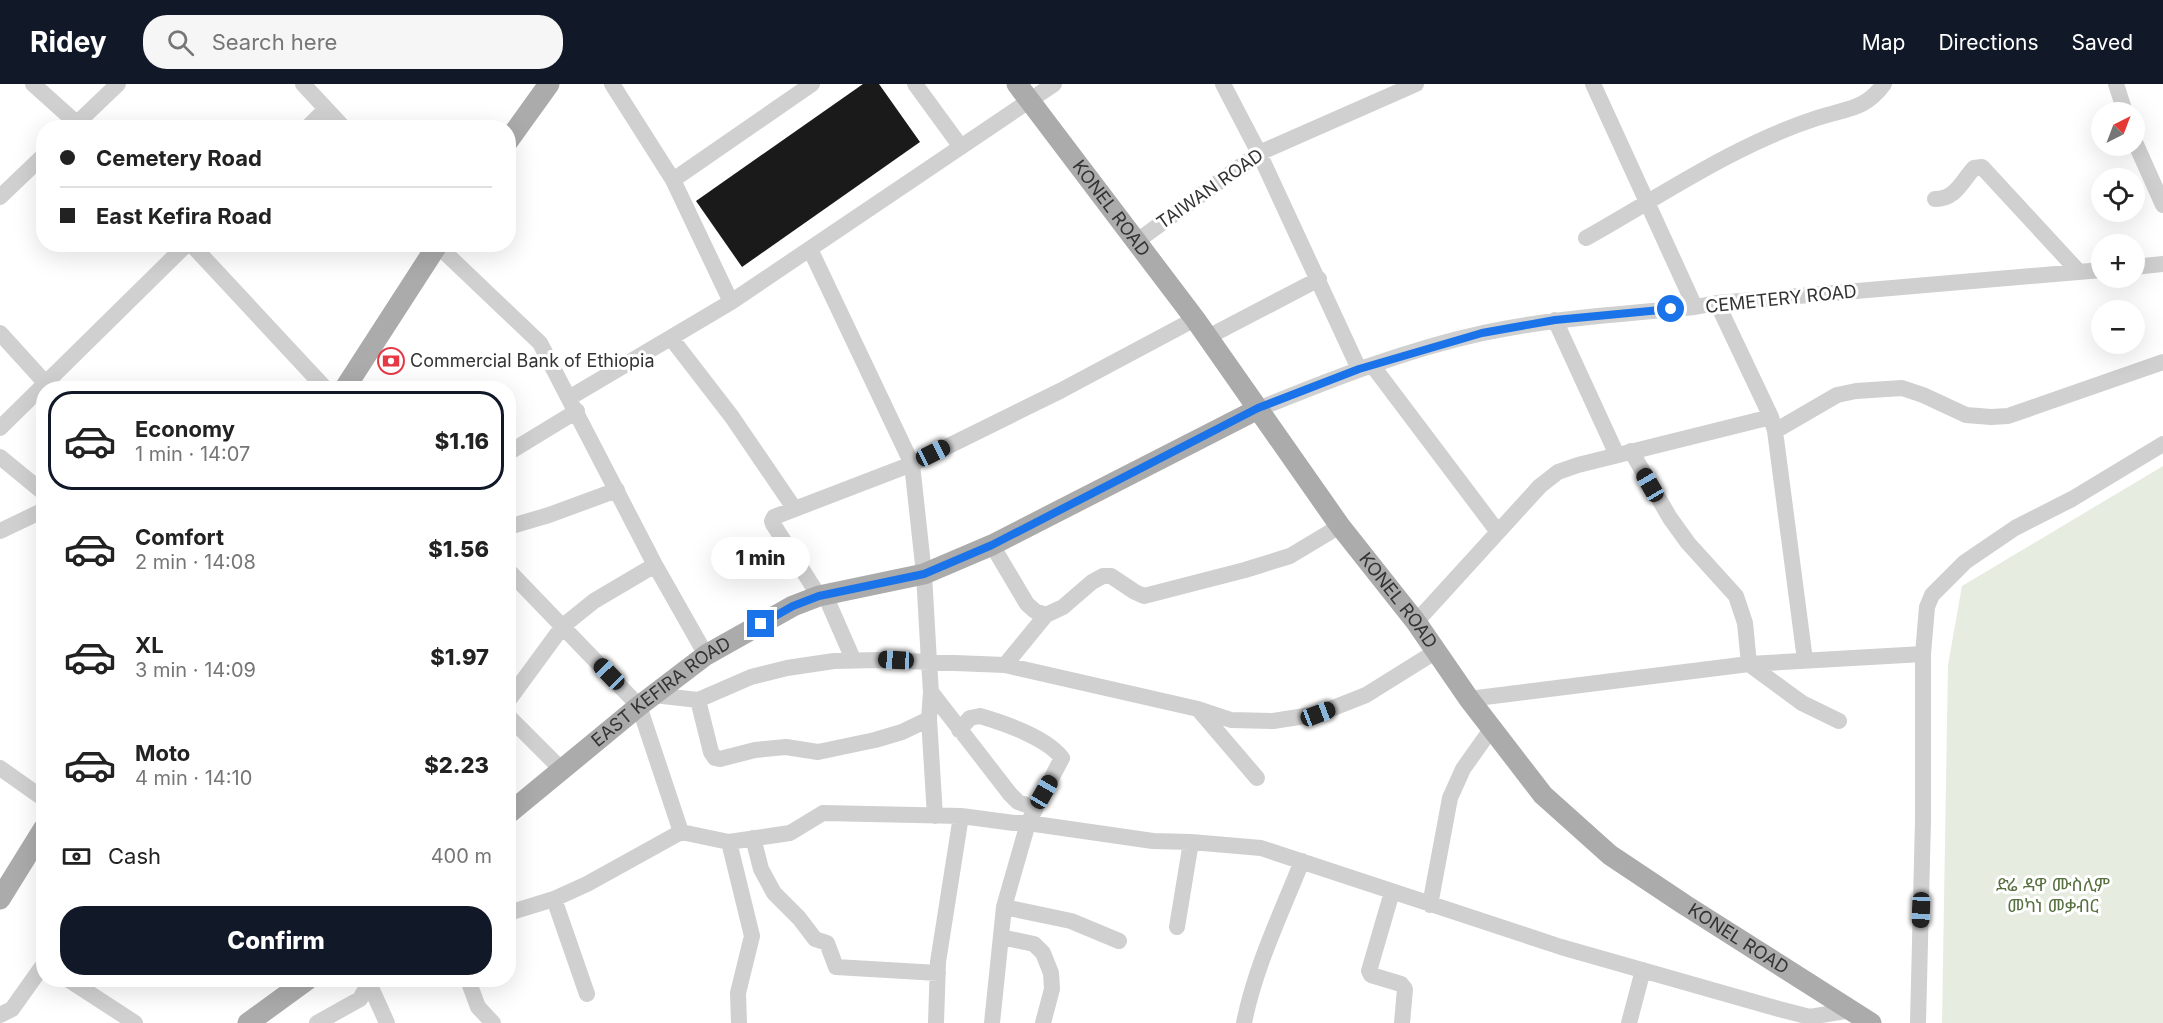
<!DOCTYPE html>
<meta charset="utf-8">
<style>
:root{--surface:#fff;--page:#f6f6f6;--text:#222;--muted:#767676;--line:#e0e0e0;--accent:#111827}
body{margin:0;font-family:Inter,"Noto Sans Ethiopic",sans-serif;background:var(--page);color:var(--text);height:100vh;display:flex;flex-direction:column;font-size:22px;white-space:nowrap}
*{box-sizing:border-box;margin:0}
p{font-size:20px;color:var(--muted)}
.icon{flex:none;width:33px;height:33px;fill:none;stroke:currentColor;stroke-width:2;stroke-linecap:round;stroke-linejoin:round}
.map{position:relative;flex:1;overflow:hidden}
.details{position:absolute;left:36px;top:297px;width:480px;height:606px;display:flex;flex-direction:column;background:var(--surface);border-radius:24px;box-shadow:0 6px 24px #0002}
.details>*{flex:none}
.banner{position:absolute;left:36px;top:36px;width:480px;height:132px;border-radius:24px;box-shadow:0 6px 24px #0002;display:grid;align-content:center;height:132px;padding:0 24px;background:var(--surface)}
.needle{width:39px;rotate:42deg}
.buttons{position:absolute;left:2091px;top:18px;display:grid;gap:12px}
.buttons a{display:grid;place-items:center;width:54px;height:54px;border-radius:50%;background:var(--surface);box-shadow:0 6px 24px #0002;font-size:30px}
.end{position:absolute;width:27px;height:27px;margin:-14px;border:8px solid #1a73e8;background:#fff;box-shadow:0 0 0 3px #fff}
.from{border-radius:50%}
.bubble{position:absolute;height:42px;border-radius:21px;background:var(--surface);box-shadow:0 6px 24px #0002;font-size:20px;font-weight:800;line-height:42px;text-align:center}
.car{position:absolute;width:18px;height:36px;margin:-18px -9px;border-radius:8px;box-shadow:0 0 4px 2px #0007;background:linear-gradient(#222 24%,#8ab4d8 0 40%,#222 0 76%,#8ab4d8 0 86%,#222 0)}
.banner b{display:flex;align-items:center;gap:21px;height:57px;font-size:22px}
.banner b+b{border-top:2px solid var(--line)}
.banner i{width:15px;height:15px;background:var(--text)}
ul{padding:10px 0 0;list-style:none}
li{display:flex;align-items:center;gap:18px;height:99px;margin:0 12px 9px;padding:0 12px;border:3px solid transparent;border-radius:24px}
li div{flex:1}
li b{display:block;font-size:22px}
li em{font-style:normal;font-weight:800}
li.current{border-color:var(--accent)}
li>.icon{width:54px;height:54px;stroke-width:1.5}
.pay{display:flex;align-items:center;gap:15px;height:66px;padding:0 24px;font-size:22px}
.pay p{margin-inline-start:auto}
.primary-button{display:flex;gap:12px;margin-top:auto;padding:12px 24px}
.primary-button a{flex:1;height:69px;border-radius:24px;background:var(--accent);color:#fff;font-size:24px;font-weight:800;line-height:69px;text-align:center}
header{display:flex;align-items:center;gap:36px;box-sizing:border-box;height:84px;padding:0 30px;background:var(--accent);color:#fff}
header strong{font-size:28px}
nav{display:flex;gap:33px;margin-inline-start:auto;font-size:21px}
.search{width:420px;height:54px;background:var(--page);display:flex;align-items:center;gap:15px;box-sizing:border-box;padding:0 21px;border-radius:24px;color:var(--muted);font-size:22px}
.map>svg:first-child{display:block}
.green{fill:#e6ecdf}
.building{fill:#1a1a1a}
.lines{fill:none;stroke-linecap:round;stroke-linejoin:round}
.minor{stroke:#d0d0d0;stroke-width:16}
.major{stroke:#ababab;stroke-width:21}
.route{stroke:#1a73e8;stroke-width:8}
.labels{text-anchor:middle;stroke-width:6;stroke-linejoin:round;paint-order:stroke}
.street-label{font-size:18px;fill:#333;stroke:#fff}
.poi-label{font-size:18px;fill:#333;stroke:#fff;text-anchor:start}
.park-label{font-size:18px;fill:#56703f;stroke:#fff}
</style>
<header>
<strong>Ridey</strong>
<div class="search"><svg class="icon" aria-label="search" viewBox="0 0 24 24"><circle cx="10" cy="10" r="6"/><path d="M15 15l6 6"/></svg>Search here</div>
<nav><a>Map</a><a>Directions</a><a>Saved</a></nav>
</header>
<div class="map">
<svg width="2163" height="939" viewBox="0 0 2163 939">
<rect width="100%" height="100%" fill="#fff"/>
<path class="green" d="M2163,382V939H1942L1948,581L1962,502Z"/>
<path class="building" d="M863,0H879L920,58L742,183L696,117Z"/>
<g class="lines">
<path class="minor" d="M33,0L82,44
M303,0L344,44
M612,0L673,96L731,218
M915,0L961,63
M1223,0L1259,69L1359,285
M1593,0L1695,223
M2116,0L2125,28
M72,44L118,0
M307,44L326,25
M2134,56L2163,121
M673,96L812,0
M0,113L44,71
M1935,115C1956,115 1962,97 1974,84L1982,83L2079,188
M1586,154C1661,112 1734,61 1817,34C1846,24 1864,27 1884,0
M1137,157L1259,69L1416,0
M191,160L325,304
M437,161L540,259L655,481L706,571
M810,165L912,380L924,490L929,578L931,608L929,635L935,732
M2134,183L2163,180
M1717,219L1771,333L1775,347L1805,576
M1555,236L1617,371
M0,249L50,304
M1208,253L1319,195
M671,254L732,333L794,424
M1372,281L1498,448
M569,314L731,218L1054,0
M1258,325C1332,295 1405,266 1483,249C1553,234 1624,230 1695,223L1717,219L2102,186
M0,344L187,160
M1775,347L1837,311L1856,307L1902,304L1923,311L1966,331L1991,333L2008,332L2163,278
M1631,367L1670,434L1688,459L1736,512L1745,539L1749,580L1802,619L1839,637
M508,369L577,327
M0,373L44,409
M508,443L549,431L617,406
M0,447L44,426
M992,461L1027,520L1035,527L1046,531
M508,486L639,622L681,748
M825,511L853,575
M819,512L773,440L772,437L774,433L912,380L1060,307L1195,235
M1416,538L1540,402L1558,388L1578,381L1771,333
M1005,581L1046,531L1063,523L1092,498L1103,492H1111L1135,508L1144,512L1245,486L1290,472L1340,442
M931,608L1010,710L1018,718L1035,724
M654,611L698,616L751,593L787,584L834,577L880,576L1005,581L1198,625L1231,636L1273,637L1318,630L1366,611L1435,568
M1469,615L1749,580L1923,570
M698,616L711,668L715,674L720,675L755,666L786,663L818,668L875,656L902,648L929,635
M508,617L563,542L594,517L655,481
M1198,625L1257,694
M508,632L562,686
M959,646L970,634L980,632C1004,639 1047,654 1062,674L1028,739L1004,823L992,939
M0,684L44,715
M753,754L761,785L774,809L799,834L815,855L827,859L836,883L938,889
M729,758L752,852L738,909L739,939
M1392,808L1369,887L1371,891L1401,900L1405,905L1402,939
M554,815L587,910
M1430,821L1450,714L1463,685L1492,644
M1004,823L1071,837L1119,857
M508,829L554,815L587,800L681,748L729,758L790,749L823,729L961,732L1014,739H1028L1153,757L1191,758L1261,764L1561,863L1779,925L1810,933L1851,926
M1177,843L1191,758
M1001,853L1034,860L1043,869L1051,889L1052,905L1043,939
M69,896L135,939
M468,896L478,923L493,939
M369,899L387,939
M0,931L12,925L44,880
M317,939L360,915L369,899L374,896
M936,939L938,878L961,732
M1244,939C1255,883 1281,830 1302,777
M1629,939L1643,886
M1918,939L1923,736V570L1927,523L1932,511L1965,478L2015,444L2072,415L2163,360"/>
<g class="major">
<path id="s1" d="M1017,0L1195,235L1340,442L1416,538L1469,615L1543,711L1610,771L1685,821L1871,939"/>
<path d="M508,57L549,0"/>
<path d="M345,304L438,160"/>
<path id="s2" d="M508,730L639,622L706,571L793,522L819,512L924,490L992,461L1258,325"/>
<path d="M0,815L44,744"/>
<path d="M248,939L307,896"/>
</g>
</g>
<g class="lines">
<path class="route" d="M761,540L793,522L819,512L924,490L992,461L1258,324L1359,285L1482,249L1555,236L1671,225"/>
</g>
<defs>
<symbol id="bank-ring" viewBox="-11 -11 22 22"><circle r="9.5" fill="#fff" stroke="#e63946" stroke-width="1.5"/><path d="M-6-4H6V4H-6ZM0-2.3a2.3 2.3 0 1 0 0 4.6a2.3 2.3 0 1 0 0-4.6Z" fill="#e63946"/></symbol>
</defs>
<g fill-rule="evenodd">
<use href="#bank-ring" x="376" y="262" width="30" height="30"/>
</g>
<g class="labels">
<g class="street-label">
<text transform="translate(1210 105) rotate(-35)" y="6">TAIWAN ROAD</text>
<text dy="6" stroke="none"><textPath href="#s1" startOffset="156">KONEL ROAD</textPath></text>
<text transform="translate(1781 215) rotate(-6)" y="6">CEMETERY ROAD</text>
<text dy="6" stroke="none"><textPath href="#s1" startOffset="642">KONEL ROAD</textPath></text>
<text dy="6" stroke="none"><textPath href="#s2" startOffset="196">EAST KEFIRA ROAD</textPath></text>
<text dy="6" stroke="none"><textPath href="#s1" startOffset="1128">KONEL ROAD</textPath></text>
</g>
<g class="poi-label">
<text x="410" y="283">Commercial Bank of Ethiopia</text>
</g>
<g class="park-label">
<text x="2053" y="807">ድሬ ዳዋ ሙስሊም<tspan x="2053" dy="21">መካነ መቃብር</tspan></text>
</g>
</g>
</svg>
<div class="buttons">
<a><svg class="needle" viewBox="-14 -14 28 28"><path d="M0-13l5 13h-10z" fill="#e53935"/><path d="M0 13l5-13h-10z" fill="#767676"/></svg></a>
<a><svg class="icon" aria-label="locate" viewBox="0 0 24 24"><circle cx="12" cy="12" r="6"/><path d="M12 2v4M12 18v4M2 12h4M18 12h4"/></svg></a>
<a>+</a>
<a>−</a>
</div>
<i class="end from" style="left:1671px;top:225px"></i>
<i class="end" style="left:761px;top:540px"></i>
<div class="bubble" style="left:711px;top:453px;width:99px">1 min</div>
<i class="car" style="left:933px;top:369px;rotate:63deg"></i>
<i class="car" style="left:1650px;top:401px;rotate:330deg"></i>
<i class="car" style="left:896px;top:576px;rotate:273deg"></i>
<i class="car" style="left:609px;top:590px;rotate:316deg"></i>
<i class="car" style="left:1318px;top:630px;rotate:69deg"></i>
<i class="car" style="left:1044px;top:708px;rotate:30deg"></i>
<i class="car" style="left:1921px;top:826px;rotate:182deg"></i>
<div class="banner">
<b><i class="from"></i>Cemetery Road</b>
<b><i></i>East Kefira Road</b>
</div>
<section class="details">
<ul>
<li class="current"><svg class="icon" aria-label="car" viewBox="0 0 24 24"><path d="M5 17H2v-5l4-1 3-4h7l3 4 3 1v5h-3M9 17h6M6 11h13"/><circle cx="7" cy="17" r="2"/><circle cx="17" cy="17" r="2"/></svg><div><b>Economy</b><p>1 min · 14:07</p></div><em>$1.16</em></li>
<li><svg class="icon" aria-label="car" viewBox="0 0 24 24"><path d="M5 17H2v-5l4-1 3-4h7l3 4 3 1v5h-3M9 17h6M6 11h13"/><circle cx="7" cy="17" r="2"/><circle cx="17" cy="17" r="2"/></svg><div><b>Comfort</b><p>2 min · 14:08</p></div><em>$1.56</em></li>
<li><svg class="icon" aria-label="car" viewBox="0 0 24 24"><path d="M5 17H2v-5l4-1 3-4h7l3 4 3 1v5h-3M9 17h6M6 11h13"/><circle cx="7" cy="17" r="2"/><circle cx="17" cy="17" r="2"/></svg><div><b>XL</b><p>3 min · 14:09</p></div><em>$1.97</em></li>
<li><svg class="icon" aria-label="car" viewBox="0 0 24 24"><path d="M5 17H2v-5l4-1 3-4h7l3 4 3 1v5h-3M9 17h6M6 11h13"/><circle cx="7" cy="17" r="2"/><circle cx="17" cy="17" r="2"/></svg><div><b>Moto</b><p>4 min · 14:10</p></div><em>$2.23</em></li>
</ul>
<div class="pay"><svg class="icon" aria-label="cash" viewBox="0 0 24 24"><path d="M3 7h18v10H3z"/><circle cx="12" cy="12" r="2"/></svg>Cash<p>400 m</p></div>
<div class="primary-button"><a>Confirm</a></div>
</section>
</div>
